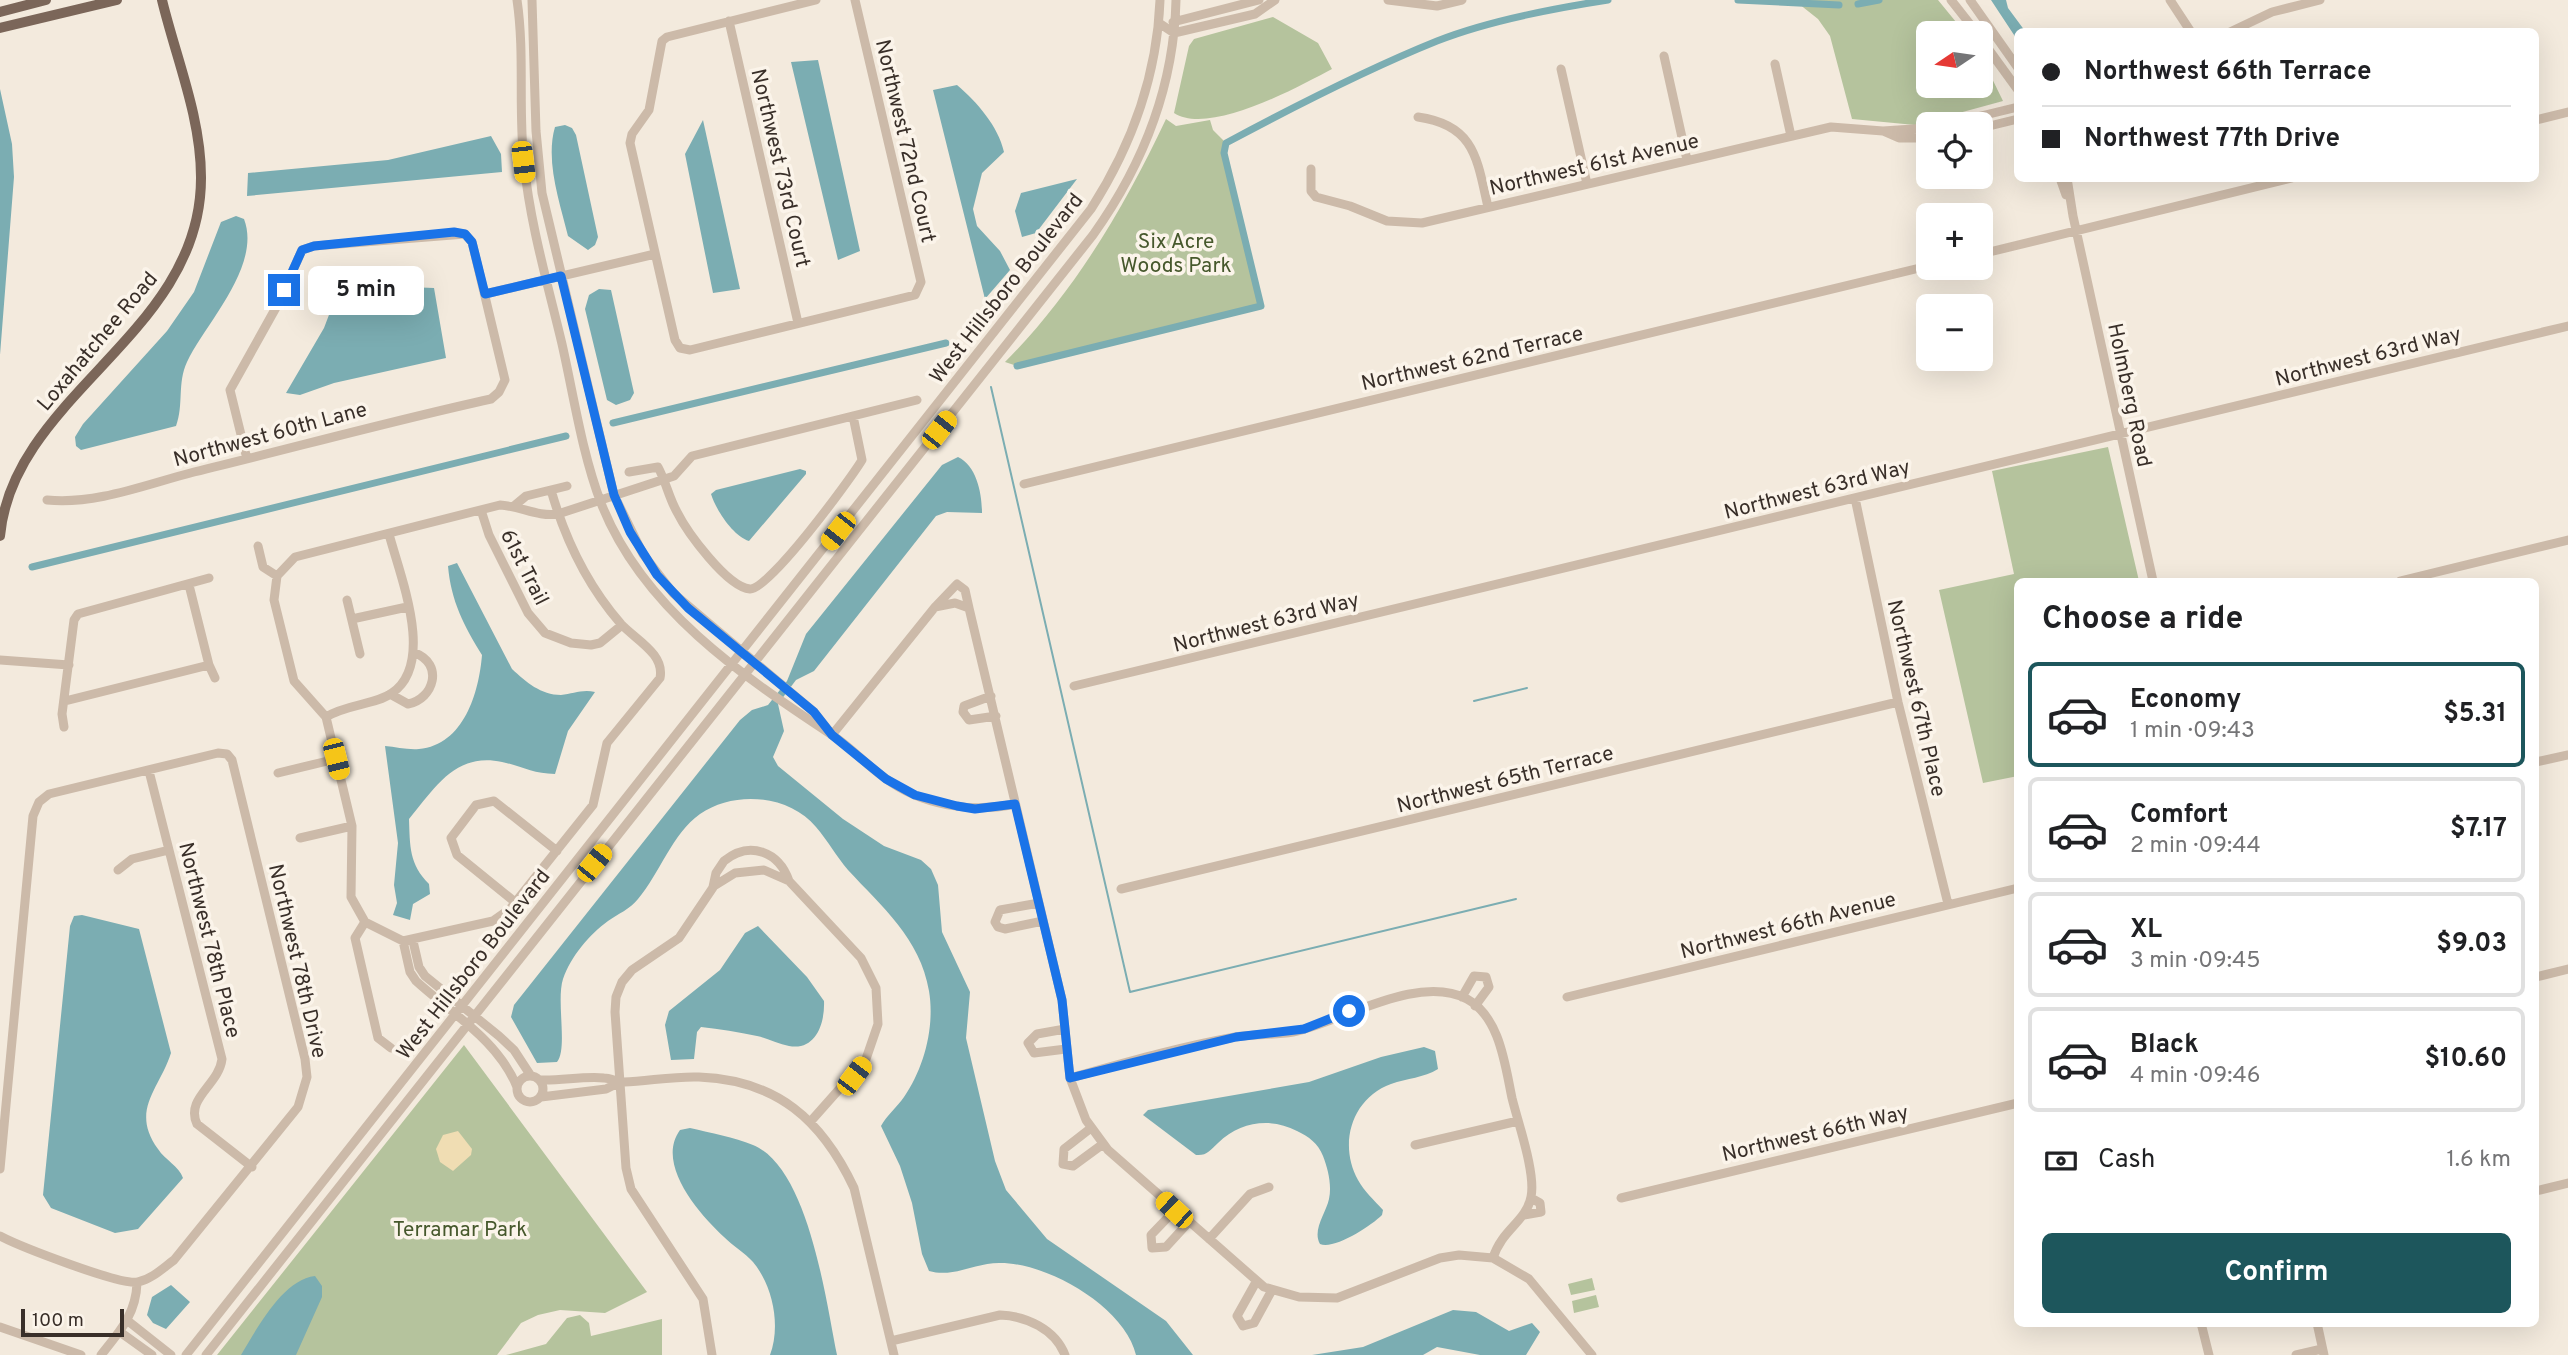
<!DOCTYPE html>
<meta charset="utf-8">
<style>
:root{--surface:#fff;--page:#f2f2f2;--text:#202124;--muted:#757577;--line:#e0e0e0;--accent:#1d565c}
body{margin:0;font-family:Overpass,sans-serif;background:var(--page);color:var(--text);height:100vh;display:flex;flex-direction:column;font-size:26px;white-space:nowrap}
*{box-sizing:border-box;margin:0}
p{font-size:23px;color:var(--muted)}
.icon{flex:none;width:38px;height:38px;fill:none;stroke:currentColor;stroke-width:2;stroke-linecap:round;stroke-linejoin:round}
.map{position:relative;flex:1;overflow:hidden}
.drawer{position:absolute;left:2014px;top:578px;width:525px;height:749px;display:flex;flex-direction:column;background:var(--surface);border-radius:10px;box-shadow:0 7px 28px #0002}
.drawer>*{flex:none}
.top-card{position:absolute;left:2014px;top:28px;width:525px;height:154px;border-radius:10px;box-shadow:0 7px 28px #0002;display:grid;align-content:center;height:154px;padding:0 28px;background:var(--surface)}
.needle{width:46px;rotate:257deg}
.controls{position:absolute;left:1916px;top:21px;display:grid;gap:14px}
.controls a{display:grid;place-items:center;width:77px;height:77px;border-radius:10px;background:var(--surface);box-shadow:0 7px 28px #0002;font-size:35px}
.scale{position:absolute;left:21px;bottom:18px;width:103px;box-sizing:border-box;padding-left:7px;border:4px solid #392f29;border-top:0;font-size:19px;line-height:24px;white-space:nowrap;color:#392f29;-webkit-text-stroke:5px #fbf4ea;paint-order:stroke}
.end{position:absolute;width:32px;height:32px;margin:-16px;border:9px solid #1a73e8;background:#fff;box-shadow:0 0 0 4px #fff}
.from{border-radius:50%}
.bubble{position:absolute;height:49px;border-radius:10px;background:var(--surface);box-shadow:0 7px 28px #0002;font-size:23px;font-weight:700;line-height:49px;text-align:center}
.car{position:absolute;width:21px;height:42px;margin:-21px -10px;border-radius:9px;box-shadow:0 0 5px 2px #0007;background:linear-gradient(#f5c518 24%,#345 0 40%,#f5c518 0 76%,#345 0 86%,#f5c518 0)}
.top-card b{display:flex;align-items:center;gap:24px;height:66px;font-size:26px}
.top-card b+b{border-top:2px solid var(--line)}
.top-card i{width:18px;height:18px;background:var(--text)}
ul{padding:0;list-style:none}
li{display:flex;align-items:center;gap:21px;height:105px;margin:0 14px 10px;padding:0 14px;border:4px solid var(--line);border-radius:10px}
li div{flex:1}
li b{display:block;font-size:26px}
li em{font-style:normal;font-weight:700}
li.current{border-color:var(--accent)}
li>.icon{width:63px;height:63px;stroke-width:1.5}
h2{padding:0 28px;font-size:32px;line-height:84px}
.pay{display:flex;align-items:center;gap:18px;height:77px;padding:0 28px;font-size:26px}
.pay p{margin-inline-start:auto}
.action{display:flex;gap:14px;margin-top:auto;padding:14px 28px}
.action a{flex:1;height:80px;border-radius:10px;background:var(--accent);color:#fff;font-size:28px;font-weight:700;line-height:80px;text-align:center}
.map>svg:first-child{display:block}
.green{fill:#b5c39d}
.sand{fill:#f0ddb3}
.water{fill:#7badb2}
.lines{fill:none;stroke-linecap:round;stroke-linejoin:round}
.stream{stroke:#7badb2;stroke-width:2}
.canal{stroke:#7badb2;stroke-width:7}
.minor{stroke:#ccbaa9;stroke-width:9}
.major{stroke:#7b6659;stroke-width:10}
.route{stroke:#1a73e8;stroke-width:9}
.labels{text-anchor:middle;stroke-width:7;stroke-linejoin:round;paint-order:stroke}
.street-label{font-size:21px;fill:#392f29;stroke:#fbf4ea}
.park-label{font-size:21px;fill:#46582c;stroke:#fbf4ea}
</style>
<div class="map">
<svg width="2568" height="1355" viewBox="0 0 2568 1355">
<rect width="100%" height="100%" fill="#f3eadd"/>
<path class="green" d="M1794,0H1938L1965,33H1928V86H1981V56L2003,101L1915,125L1852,119L1830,36L1818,19Z
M1273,17L1318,43L1332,69C1298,87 1209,136 1174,113L1189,46L1194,39Z
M1166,119L1176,126L1210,120L1213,130L1226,143L1224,153L1261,306L1017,366L1005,362C1074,293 1125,206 1166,119Z
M2108,447L2139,581H2018V776L1983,783L1939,590L2014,574L1992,471Z
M464,1045L647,1292L605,1313L560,1310L538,1315L521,1323L497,1355H217Z
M1592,1278L1595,1290L1571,1295L1568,1284Z
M1596,1295L1599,1307L1574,1313L1572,1301Z
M580,1315L589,1323L591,1336L662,1319V1355H506L546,1344L567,1318Z"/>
<path class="sand" d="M458,1131L472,1149L471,1155L453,1171L440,1162L436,1149L443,1135Z"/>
<path class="water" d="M1991,0H2006L2008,8L2025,31L2018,32V41Z
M818,60L860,251L838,260L791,62Z
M957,85C977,102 998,126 1004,152L982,173L973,209L977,226L1000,251L1010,270L985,299L933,90Z
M0,89L12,144L14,177L0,355Z
M703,120L740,289L713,293L685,154Z
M565,125L572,128L576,135L598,237L595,245L588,250L568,236C560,203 545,161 555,127Z
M491,136L501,154L502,172L247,196L248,173L388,160Z
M1077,179L1036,233L1022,237L1015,211L1021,193Z
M236,216L244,219C262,266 205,324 187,362C177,383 184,405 176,426L81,450L76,446L75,437L83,424L167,331L194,292L221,222Z
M383,286L434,288L446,358L334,383L300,395L286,393L324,328L335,299Z
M599,289L611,290L634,393L630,400L616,405L607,400L585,309L589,295Z
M958,457C977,466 982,494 982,513L947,512L936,516L814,671L796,680L778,704L784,731L773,757L778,766L843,819L884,846L921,860L931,869L938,885L942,932L970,992L966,1038L995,1161L1006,1190L1047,1239L1166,1321L1193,1355H1136C1125,1307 1047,1262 999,1263C975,1263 953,1278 929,1271L922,1254L912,1203L900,1166L881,1126C887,1115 897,1107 904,1097C924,1068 935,1027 929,991C920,938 882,907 848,870C836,856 828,841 816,827C789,795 735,790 700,814C672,834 660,873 638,899C630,909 618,914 608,921C589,935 571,956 563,979C556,1001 568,1049 557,1062L537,1063L511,1017L514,1005L740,720L752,710L768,705L787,681L806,634L942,465Z
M800,469L806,471V474L749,541C733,536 716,510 711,494L716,490Z
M457,563L512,669C526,682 541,695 561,695C573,694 582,689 595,692L568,731L555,774C533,774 522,766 502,762C455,752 435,788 409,819C410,846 409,864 429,884L430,894L413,904L410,920L393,915L397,903L394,885L398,843L385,746C396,747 408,750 419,749C464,745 479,692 482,655C464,626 451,601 448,566Z
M82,915L139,929L171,1053C159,1090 130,1110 158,1149C165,1160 179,1166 183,1178L138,1229L115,1233L51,1208L43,1195L70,926L74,916Z
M758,926L807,977L824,1001C825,1023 816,1051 789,1046C778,1044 767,1038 757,1036C738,1032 720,1029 701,1027L697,1032L694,1059L671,1060L665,1025L669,1011L720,970L745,933Z
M1424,1047L1435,1051L1438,1069C1424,1078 1407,1078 1391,1084C1352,1098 1338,1144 1358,1180C1364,1191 1374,1200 1383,1210L1382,1215C1371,1226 1334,1250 1320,1244C1312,1230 1326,1213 1329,1199C1332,1185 1328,1169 1323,1156C1318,1143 1309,1137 1297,1131C1270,1117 1240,1122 1218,1143C1210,1150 1207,1156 1196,1155L1143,1115L1148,1110L1309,1082L1381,1057Z
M690,1128C711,1133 734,1137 753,1145C809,1168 826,1302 837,1355H770C781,1326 773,1286 753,1262C745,1253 733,1246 724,1237C700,1215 655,1164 680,1130Z
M315,1276L322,1286V1297L296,1355H241C257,1329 282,1280 315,1276Z
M171,1285L190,1302L166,1329L153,1323L147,1315L152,1297Z
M1453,1310L1476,1312L1509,1331L1532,1323L1540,1332L1526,1355H1480L1437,1347L1423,1355H1312L1363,1347Z"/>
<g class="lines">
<path class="stream" d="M991,387L1130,992L1516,899
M1474,701L1527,688"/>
<path class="canal" d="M1738,0L1839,5
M1858,4L1879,0
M1017,366L1261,306L1224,153L1226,143C1295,106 1365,70 1437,41C1485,22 1556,8 1608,0
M613,423L946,343
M32,567L566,436"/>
<path class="minor" d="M517,0C525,54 518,109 524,163C530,224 548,285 562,344C574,397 582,453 601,503C642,608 741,675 832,735C851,747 866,765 885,778C922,806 972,813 1015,804
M532,0L536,131L542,193L614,495L643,554L673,593L814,712L829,731
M816,0L667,37L662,41L649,110L632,134L630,143L675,340L680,348L690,350L915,295L921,282L855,0
M1388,0L1437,6L1462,0
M1951,0L1977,33
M1970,0L2018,68
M2170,0L2191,32
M729,21L798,323
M1173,22L1259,0
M1159,23L1174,33L1255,14L1275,0
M2230,32L2272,12L2320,0
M1981,39L2018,90
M1664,56L1687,160
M1775,64L1791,136
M1561,69L1587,184
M1418,117C1475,125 1477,159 1488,207
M2536,120L2568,112
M1948,124L2018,107
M1981,128L2018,119
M1883,131L1899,138H1928
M1311,169V191L1316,197L1350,206L1387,221L1422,223L1831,127L1883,131L1928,128
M2060,178L2066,195
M2067,178L2073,216L2153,581
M1981,254L2292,178
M485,294L655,254
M629,472L658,467C666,482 669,498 677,512C687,532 727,587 750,589C768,591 850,480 862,460L853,416
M1024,484L1928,266
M1855,498L1898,702L1948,904
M47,500C96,505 147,484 194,472C293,448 391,421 491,399L499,392L505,380L472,242L465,234L314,246L302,250L278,304L230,390L247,459
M514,506L526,496L567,486
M481,510L489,535L528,613L545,633L571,643L591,645L600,643L622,625
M258,546L263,567L277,576L274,600L294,681L326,717
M277,576L295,557L500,505C521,506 537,517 558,514L674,476L692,456L917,400
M2400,581L2568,540
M189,585L209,665L215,678
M347,600L360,654
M936,606L957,584L965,590L969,608
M352,619L407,607
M0,660L69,665
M1074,686L2568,326
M390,694L408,704C434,699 444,664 415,653
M991,696L964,706L963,712L969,720L996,716
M65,701L209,665
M326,717L352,826L351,897L365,922L403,941L493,921L510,909L593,805L607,743L660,678C665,654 636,640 621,624C587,585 565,539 551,490
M326,717C347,704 375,705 392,693C436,663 400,576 389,534
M64,727L62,714L74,620L78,614L209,578
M832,735L935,607L955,603L969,608L1062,1000L1070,1078L1086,1120L1108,1150L1264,1287L1299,1297L1337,1298L1440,1258L1459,1255L1493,1258L1529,1279L1592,1355
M2536,762L2568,755
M149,771L222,1059C219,1085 185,1098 197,1124L252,1167
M278,773L336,759
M300,838L352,826
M118,870L132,859L169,850
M713,887L716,873L724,861C750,840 779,852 789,881
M1121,889L1898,702
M515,902L457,855L451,838L476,805L494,801L557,851
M1039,903L1000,910L995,922L998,927L1005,929L1043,921
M365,922L355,938L378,1038L391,1048
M403,941L410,972L416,981C452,1014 498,1040 517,1087
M413,941L419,967L425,976L499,1036L514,1050L531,1076
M2536,977L2568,969
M1462,997L1474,976L1486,977L1489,987L1475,1006
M1567,997L2018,888
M1065,1029L1037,1034L1028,1043L1034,1053L1066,1049
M517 1089a13 13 0 1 1 26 0a13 13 0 1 1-26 0Z
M1070,1078C1124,1063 1179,1047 1235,1037C1254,1034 1274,1035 1293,1032C1342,1022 1417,973 1467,999C1500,1017 1505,1065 1512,1098C1518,1123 1536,1173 1531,1197C1526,1222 1502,1229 1493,1258
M540,1080C561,1081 583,1076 604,1078C611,1078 617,1082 624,1082C649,1081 674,1076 699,1077C777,1080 822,1120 854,1188L894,1355
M541,1097L606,1089L620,1082
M1091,1128L1064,1149L1063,1164L1073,1166L1103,1144
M1415,1145L1518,1121
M0,1169L33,816L39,802L49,794L218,753L227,754L232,760L305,1059L307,1077L298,1107L174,1260C163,1268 152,1279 138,1282C121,1286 19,1246 0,1236
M2536,1191L2568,1183
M1621,1198L2018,1103
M1174,1211L1151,1235L1152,1248L1166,1247L1188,1223
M1524,1215L1541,1212L1540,1203L1531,1198
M1209,1239L1250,1194L1269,1187
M1256,1282L1237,1316L1243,1326L1254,1323L1272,1290
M128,1321L171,1355
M2201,1323L2209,1355
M2317,1323L2324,1355
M0,1327L81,1355
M120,1332L152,1355
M891,1341L1000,1315C1026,1316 1055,1329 1065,1355
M101,1355C120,1331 136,1314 137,1283
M186,1355L1091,209C1132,145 1157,76 1160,0
M206,1355L1093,235C1143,165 1174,86 1176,0
M712,1355L703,1299L631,1189L626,1168L615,1012L616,997L622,982L632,970L679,938L714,886L735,873L764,870L789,881L861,958L876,988L878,1024L866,1059L811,1121
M2296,1355L2322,1349"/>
<path class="major" d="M0,12L46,0
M0,28L117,0
M0,536C13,394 202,334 201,177C201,117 176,58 162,0"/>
</g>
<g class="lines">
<path class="route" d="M284,290L302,250L314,246L454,232L465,234L472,242L485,294L561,276L614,495L630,532L657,575L688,608L814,712L832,735L886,779L915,795L957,806L975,809L1015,804L1062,1000L1070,1078L1236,1037L1304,1029L1349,1011"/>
</g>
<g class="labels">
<g class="street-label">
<text transform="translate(906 141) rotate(77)" y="7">Northwest 72nd Court</text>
<text transform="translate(1594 164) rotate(-13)" y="7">Northwest 61st Avenue</text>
<text transform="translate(781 168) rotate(77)" y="7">Northwest 73rd Court</text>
<text transform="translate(1006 288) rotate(-52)" y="7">West Hillsboro Boulevard</text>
<text transform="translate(97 341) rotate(-50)" y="7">Loxahatchee Road</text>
<text transform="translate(2368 356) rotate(-14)" y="7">Northwest 63rd Way</text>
<text transform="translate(1472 358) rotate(-13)" y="7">Northwest 62nd Terrace</text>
<text transform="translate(2130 395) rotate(78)" y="7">Holmberg Road</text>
<text transform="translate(270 434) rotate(-15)" y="7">Northwest 60th Lane</text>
<text transform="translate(1817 489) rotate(-14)" y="7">Northwest 63rd Way</text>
<text transform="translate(525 567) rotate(63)" y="7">61st Trail</text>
<text transform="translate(1266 622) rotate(-14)" y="7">Northwest 63rd Way</text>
<text transform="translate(1917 698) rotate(77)" y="7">Northwest 67th Place</text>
<text transform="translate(1505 779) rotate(-14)" y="7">Northwest 65th Terrace</text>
<text transform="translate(1788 925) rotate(-14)" y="7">Northwest 66th Avenue</text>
<text transform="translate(210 940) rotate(76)" y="7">Northwest 78th Place</text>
<text transform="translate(298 961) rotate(77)" y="7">Northwest 78th Drive</text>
<text transform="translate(473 964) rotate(-52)" y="7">West Hillsboro Boulevard</text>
<text transform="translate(1815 1133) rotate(-13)" y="7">Northwest 66th Way</text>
</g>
<g class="park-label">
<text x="1176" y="248">Six Acre<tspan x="1176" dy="24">Woods Park</tspan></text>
<text x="460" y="1236">Terramar Park</text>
</g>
</g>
</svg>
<div class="controls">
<a><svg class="needle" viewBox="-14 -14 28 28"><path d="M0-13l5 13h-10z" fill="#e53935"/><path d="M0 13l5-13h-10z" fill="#757577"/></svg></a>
<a><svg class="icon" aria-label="locate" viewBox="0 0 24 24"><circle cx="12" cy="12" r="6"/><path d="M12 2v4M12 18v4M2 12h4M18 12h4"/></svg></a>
<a>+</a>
<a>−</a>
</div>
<div class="scale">100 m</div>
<i class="end from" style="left:1349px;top:1011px"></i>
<i class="end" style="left:284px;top:290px"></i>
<div class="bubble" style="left:308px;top:266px;width:116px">5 min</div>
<i class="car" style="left:523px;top:162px;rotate:173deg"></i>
<i class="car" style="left:939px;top:430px;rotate:38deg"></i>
<i class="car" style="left:838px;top:531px;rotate:218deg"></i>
<i class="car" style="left:336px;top:759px;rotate:166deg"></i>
<i class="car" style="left:594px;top:863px;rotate:39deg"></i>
<i class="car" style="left:854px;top:1076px;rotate:37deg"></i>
<i class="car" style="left:1174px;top:1210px;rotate:313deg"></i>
<div class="top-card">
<b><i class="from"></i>Northwest 66th Terrace</b>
<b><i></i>Northwest 77th Drive</b>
</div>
<section class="drawer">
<h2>Choose a ride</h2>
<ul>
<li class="current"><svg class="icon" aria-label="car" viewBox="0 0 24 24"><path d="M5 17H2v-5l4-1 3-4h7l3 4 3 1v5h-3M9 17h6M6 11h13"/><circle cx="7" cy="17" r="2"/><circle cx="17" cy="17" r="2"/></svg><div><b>Economy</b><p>1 min · 09:43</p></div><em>$5.31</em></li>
<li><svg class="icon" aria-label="car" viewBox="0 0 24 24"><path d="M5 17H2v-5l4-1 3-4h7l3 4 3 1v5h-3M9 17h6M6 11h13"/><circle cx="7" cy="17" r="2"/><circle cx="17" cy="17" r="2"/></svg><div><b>Comfort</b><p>2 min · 09:44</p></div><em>$7.17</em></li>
<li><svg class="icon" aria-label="car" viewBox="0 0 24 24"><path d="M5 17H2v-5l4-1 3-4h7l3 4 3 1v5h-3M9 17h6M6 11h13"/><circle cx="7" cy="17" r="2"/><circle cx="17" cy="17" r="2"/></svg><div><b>XL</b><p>3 min · 09:45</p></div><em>$9.03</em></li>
<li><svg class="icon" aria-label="car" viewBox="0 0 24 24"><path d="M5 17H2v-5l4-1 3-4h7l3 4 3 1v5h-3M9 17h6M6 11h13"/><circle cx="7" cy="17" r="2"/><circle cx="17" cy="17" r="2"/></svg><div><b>Black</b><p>4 min · 09:46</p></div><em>$10.60</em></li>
</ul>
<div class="pay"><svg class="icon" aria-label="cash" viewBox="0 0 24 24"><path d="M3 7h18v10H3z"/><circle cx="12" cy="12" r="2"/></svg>Cash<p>1.6 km</p></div>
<div class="action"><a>Confirm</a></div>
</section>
</div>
